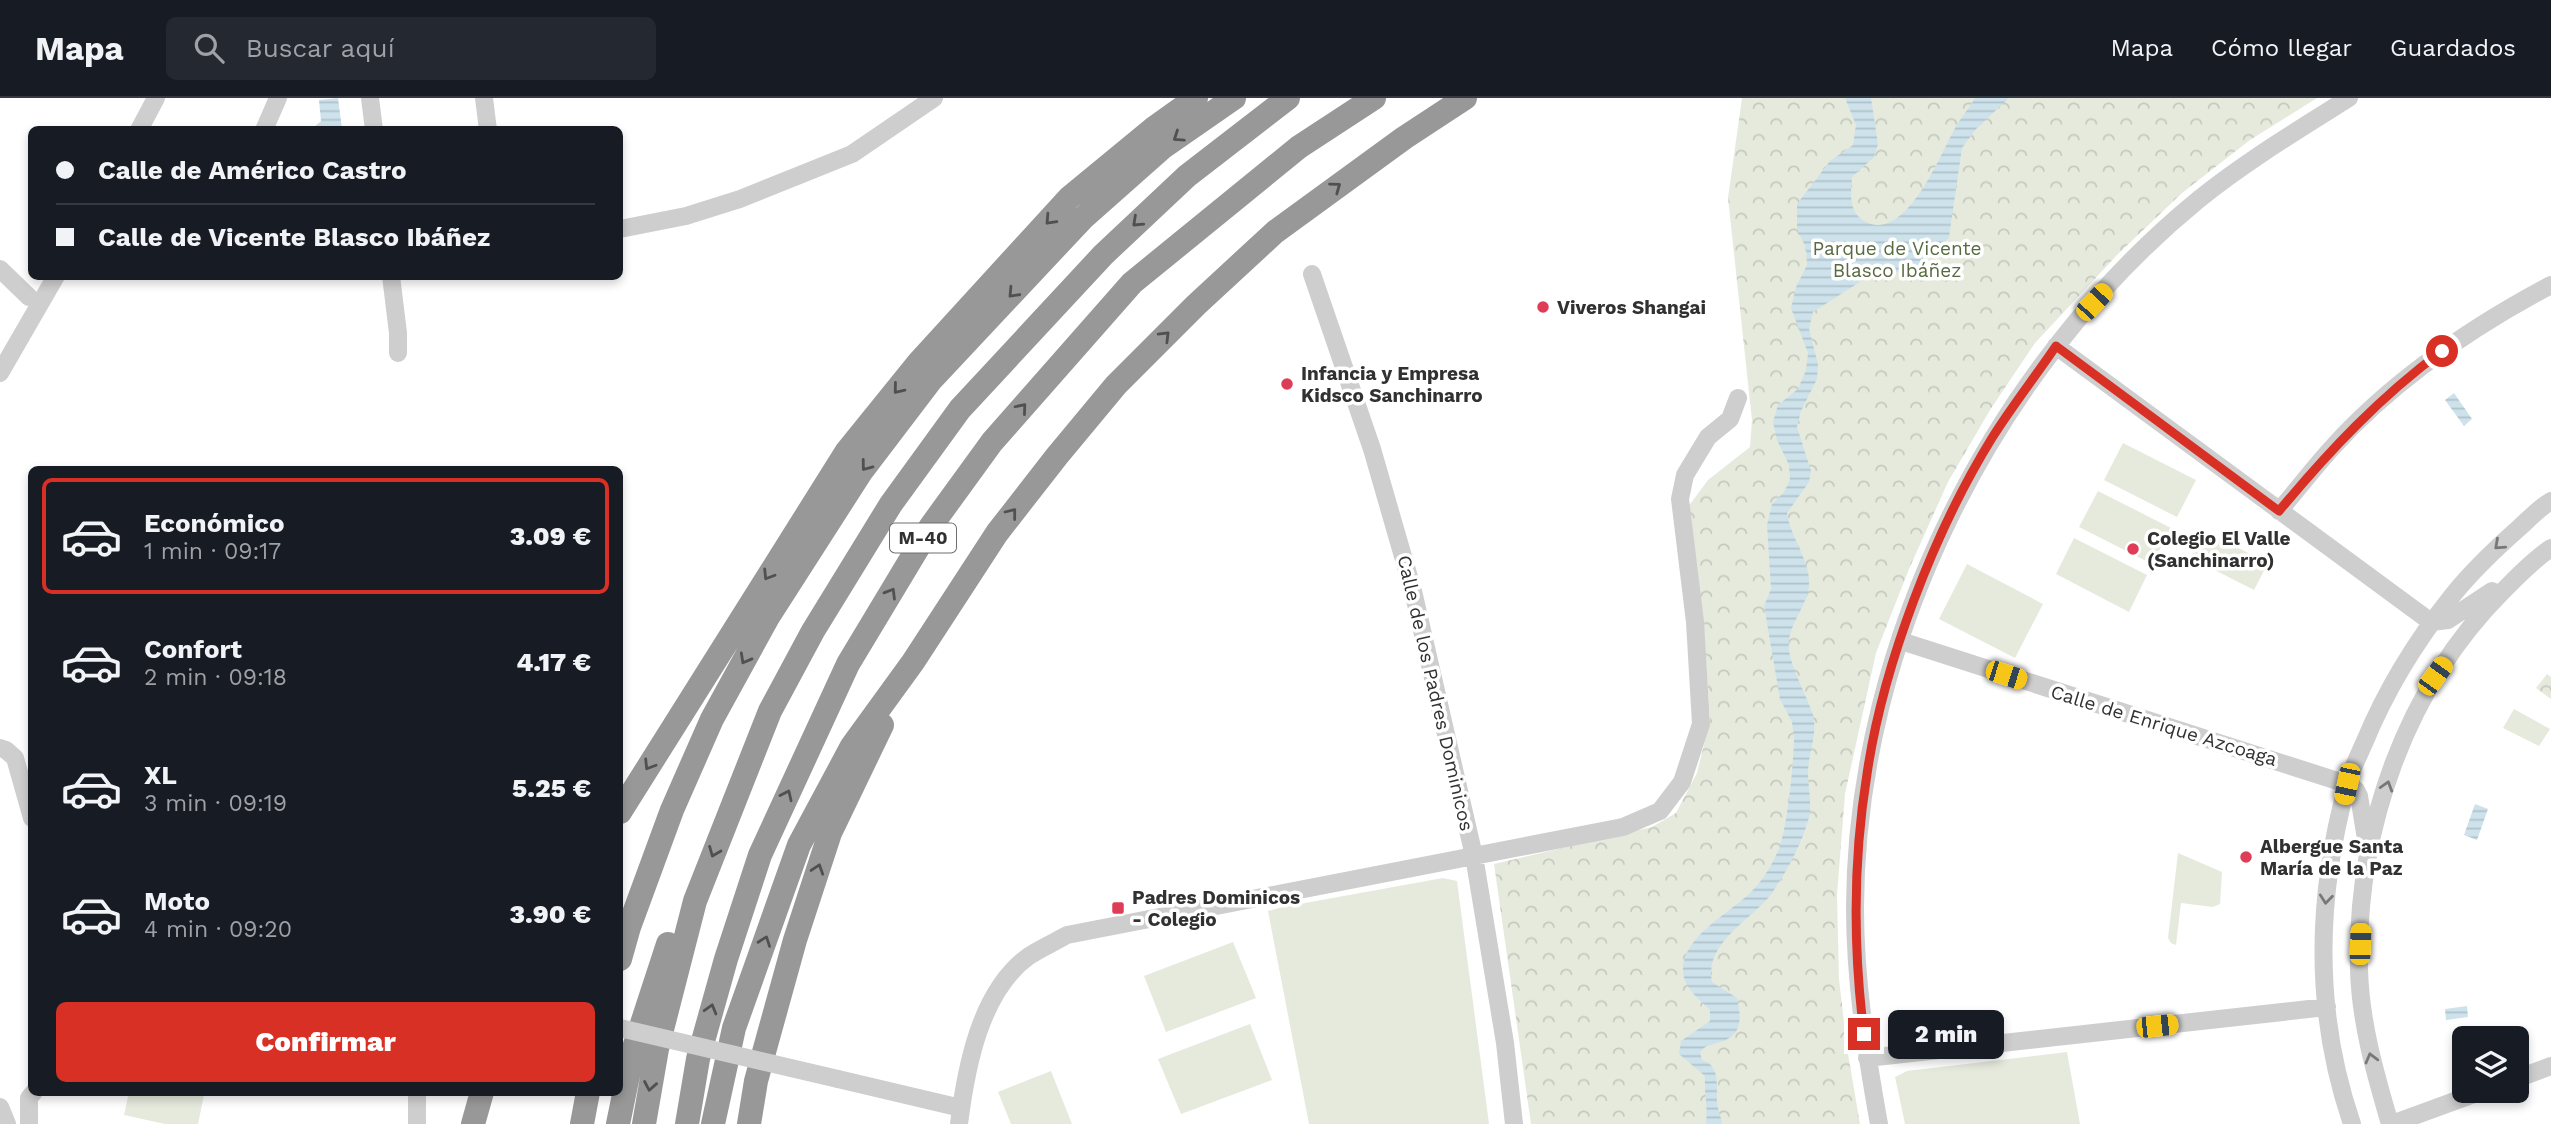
<!DOCTYPE html>
<html lang="es">
<meta charset="utf-8">
<style>
:root{--surface:#171b24;--page:#242831;--text:#f1f3f6;--muted:#9ea1a6;--line:#363941;--accent:#d93025}
body{margin:0;font-family:"Work Sans",sans-serif;background:var(--page);color:var(--text);height:100vh;display:flex;flex-direction:column;font-size:26px;white-space:nowrap}
*{box-sizing:border-box;margin:0}
p{font-size:23px;color:var(--muted)}
.icon{flex:none;width:38px;height:38px;fill:none;stroke:currentColor;stroke-width:2;stroke-linecap:round;stroke-linejoin:round}
.map{position:relative;flex:1;overflow:hidden}
.panel{position:absolute;left:28px;top:368px;width:595px;height:630px;display:flex;flex-direction:column;background:var(--surface);border-radius:10px;box-shadow:0 4px 10px #0003}
.panel>*{flex:none}
.hud{position:absolute;left:28px;top:28px;width:595px;height:154px;border-radius:10px;box-shadow:0 4px 10px #0003;display:grid;align-content:center;height:154px;padding:0 28px;background:var(--surface)}
.controls{position:absolute;left:2452px;top:928px;display:grid;gap:14px}
.controls a{display:grid;place-items:center;width:77px;height:77px;border-radius:10px;background:var(--surface);box-shadow:0 4px 10px #0003;font-size:35px}
.end{position:absolute;width:32px;height:32px;margin:-16px;border:9px solid #d93025;background:#fff;box-shadow:0 0 0 4px #fff}
.from{border-radius:50%}
.bubble{position:absolute;height:49px;border-radius:10px;background:var(--surface);box-shadow:0 4px 10px #0003;font-size:23px;font-weight:800;line-height:49px;text-align:center}
.car{position:absolute;width:21px;height:42px;margin:-21px -10px;border-radius:9px;box-shadow:0 0 5px 2px #0007;background:linear-gradient(#f5c518 24%,#345 0 40%,#f5c518 0 76%,#345 0 86%,#f5c518 0)}
.hud b{display:flex;align-items:center;gap:24px;height:66px;font-size:26px}
.hud b+b{border-top:2px solid var(--line)}
.hud i{width:18px;height:18px;background:var(--text)}
ul{padding:12px 0 0;list-style:none}
li{display:flex;align-items:center;gap:21px;height:116px;margin:0 14px 10px;padding:0 14px;border:4px solid transparent;border-radius:10px}
li div{flex:1}
li b{display:block;font-size:26px}
li em{font-style:normal;font-weight:800}
li.current{border-color:var(--accent)}
li>.icon{width:63px;height:63px;stroke-width:1.5}
.action{display:flex;gap:14px;margin-top:auto;padding:14px 28px}
.action a{flex:1;height:80px;border-radius:10px;background:var(--accent);color:#fff;font-size:28px;font-weight:800;line-height:80px;text-align:center}
header{display:flex;align-items:center;gap:42px;box-sizing:border-box;height:98px;padding:0 35px;background:var(--surface);border-bottom:2px solid var(--line)}
header strong{font-size:33px}
nav{display:flex;gap:38px;margin-inline-start:auto;font-size:24px}
.search{width:490px;height:63px;background:var(--page);display:flex;align-items:center;gap:18px;box-sizing:border-box;padding:0 24px;border-radius:10px;color:var(--muted);font-size:26px}
.map>svg:first-child{display:block}
.green{fill:#e5eadd}
.park{fill:url(#park-crowns)}
.water{fill:url(#water-rules)}
.lines{fill:none;stroke-linecap:round;stroke-linejoin:round}
.minor{stroke:#cecece;stroke-width:18}
.highway{stroke:#989898;stroke-width:24}
.minor-bridge{stroke:#cecece;stroke-width:18}
.oneway{stroke:#505050}
.oneway2{stroke:#787878}
.route{stroke:#d93025;stroke-width:9}
.poi-dot{fill:#de3d58;stroke:#fff;stroke-width:2.5}
.labels{text-anchor:middle;stroke-width:7;stroke-linejoin:round;paint-order:stroke}
.shield{fill:#fff;stroke:#6f6f6f;stroke-width:2}
.shield-label{font-size:18px;font-weight:bold;fill:#313131}
.park-label{font-size:19px;fill:#586b40;stroke:#fff}
.poi-label{font-size:19px;font-weight:bold;fill:#313131;stroke:#fff;text-anchor:start}
.street-label{font-size:19px;fill:#313131;stroke:#fff}
</style>
<header>
<strong>Mapa</strong>
<div class="search"><svg class="icon" aria-label="search" viewBox="0 0 24 24"><circle cx="10" cy="10" r="6"/><path d="M15 15l6 6"/></svg>Buscar aquí</div>
<nav><a>Mapa</a><a>Cómo llegar</a><a>Guardados</a></nav>
</header>
<div class="map">
<svg width="2551" height="1026" viewBox="0 0 2551 1026">
<defs>
<pattern id="park-crowns" width="20" height="18" patternUnits="userSpaceOnUse" patternTransform="scale(1.75)"><rect width="20" height="18" fill="#e5eadd"/><path d="M2 6a3 3 0 1 1 6 0M12 15a3 3 0 1 1 6 0" fill="none" stroke="#c5c9be"/></pattern>
<pattern id="water-rules" width="6" height="5" patternUnits="userSpaceOnUse" patternTransform="scale(1.75)"><rect width="6" height="5" fill="#cde2eb"/><path d="M0 2.5h6" fill="none" stroke="#b0c2ca"/></pattern>
</defs>
<rect width="100%" height="100%" fill="#fff"/>
<path class="green" d="M2123,345L2196,382L2177,419L2104,382Z
M2098,393L2171,430L2152,466L2079,429Z
M2205,433L2268,465L2254,492L2191,460Z
M2074,440L2147,477L2129,514L2056,476Z
M1967,466L2043,506L2015,560L1939,521Z
M2514,611L2550,631L2539,648L2503,630Z
M2178,755L2222,774L2220,806L2213,809L2181,805L2176,847L2171,845L2168,840Z
M1443,780L1457,783L1489,1026H1309L1268,813L1283,809Z
M1233,844L1256,900L1166,934L1144,878Z
M1250,926L1272,982L1181,1016L1158,961Z
M2067,954L2080,1026H1905L1895,979L1907,973Z
M1051,973L1072,1026H1011L998,994Z
M129,994H193L204,997L198,1026H165L124,1017Z"/>
<path class="park" d="M1742,0H2317L2250,42L2182,95L2117,157L2035,245L1990,312L1948,384L1909,471L1876,555L1845,696L1837,797L1839,881L1847,950L1860,1026H1531L1494,766L1652,729L1676,715L1697,675L1710,622L1705,549L1688,409L1708,382L1750,349L1752,322L1728,100Z
M2547,576L2551,579V601L2536,590Z"/>
<path class="water" d="M338,0L342,31H312L321,23L319,2Z
M1845,0H1871L1878,46L1874,59L1852,79C1851,96 1848,113 1864,123C1904,146 1938,62 1952,36C1958,23 1968,12 1975,0H2009L1976,31L1962,50L1949,139L1937,155L1913,170L1863,182L1813,214L1809,231L1818,266L1817,281L1801,313L1797,329L1811,373L1809,384L1787,415C1790,438 1811,465 1809,486C1808,509 1786,527 1789,552C1791,570 1807,598 1813,617C1818,636 1808,656 1808,675C1808,691 1813,708 1808,723C1801,747 1786,775 1772,795C1752,822 1704,844 1712,884L1737,900C1740,915 1744,933 1726,942C1717,947 1708,944 1700,954L1702,962C1721,969 1716,986 1717,1002C1717,1010 1721,1018 1722,1026H1706C1708,1009 1704,995 1705,978L1679,956L1681,943L1710,923V912C1700,902 1683,889 1683,873C1681,841 1727,816 1748,797C1761,785 1771,769 1778,753C1787,734 1794,662 1794,640L1792,624L1780,601L1764,508L1771,491L1767,427L1772,406L1784,394L1790,382L1789,367L1777,342L1773,324L1778,307L1798,291L1806,272L1808,255L1791,210L1796,189L1807,167L1806,150L1797,131V106L1830,63L1853,47L1856,27Z
M2454,295L2472,321L2464,328L2445,302Z
M2475,706L2488,711L2477,742L2464,737Z
M2467,908L2468,919L2446,922L2445,911Z"/>
<g class="lines">
<path class="minor" d="M370,0L374,32
M484,0L488,32
M139,32L156,0
M264,32L278,0
M620,131L686,118L740,101L852,56L934,0
M0,171L29,199
M1312,176L1372,351L1413,493L1474,758L1505,945L1514,1026
M391,178L398,235V255
M2056,248L2431,524L2448,522L2492,493
M0,275L56,178
M2279,413C2297,392 2313,371 2331,351C2393,282 2470,230 2551,187
M1901,543L2347,686L2356,692L2359,698L2367,747
M0,650L6,652L15,660L32,720
M1867,960L2327,909
M838,981L961,1010
M2516,981L2551,968
M417,994V1026
M0,1009L7,1026
M29,1026V1000L34,994
M959,1026C966,970 980,893 1029,858C1041,850 1055,844 1067,837L1623,729L1660,713L1682,684L1701,626L1695,524L1680,401L1685,377L1708,339L1730,321L1738,300
M1879,1026C1866,954 1855,882 1855,809C1856,543 1993,270 2198,102C2245,64 2298,32 2349,0
M2352,1026C2314,915 2316,800 2347,687C2351,672 2359,657 2365,643C2387,590 2416,543 2452,498C2472,473 2494,452 2519,430C2529,421 2539,410 2551,403
M2390,1026C2375,975 2360,923 2359,870C2356,732 2405,591 2503,493C2519,477 2533,462 2551,450
M2392,1026L2485,992"/>
<path class="highway" d="M620,714L847,353L919,264L1069,100L1154,30L1196,0
M620,861L629,829L672,712L712,621L768,519L861,374L931,282L1083,120L1162,50L1234,0
M473,1026L482,994
M582,1026L588,994
M618,1026L633,953L668,846
M644,1026L657,951L695,803L770,613L813,533L891,406L960,311L1103,157L1187,78L1288,0
M687,1026L698,961L726,861L760,757L848,566L931,428L992,344L1132,185L1299,49L1374,0
M713,1026L734,930L799,747L852,648L913,564L997,435L1057,358L1116,287L1196,207L1275,134L1404,40L1465,0
M749,1026L756,983L795,842L830,735L882,627"/>
<path class="minor-bridge" d="M620,930L838,981"/>
</g>
<defs><path id="oneway-chevron" d="M-2-3.5L2.5 0L-2 3.5" fill="none" stroke-width="1.6" stroke-linecap="round" stroke-linejoin="round" transform="scale(1.75)"/></defs>
<g class="oneway">
<use href="#oneway-chevron" transform="translate(1178 39) rotate(146)"/>
<use href="#oneway-chevron" transform="translate(1336 89) rotate(-36)"/>
<use href="#oneway-chevron" transform="translate(1050 122) rotate(133)"/>
<use href="#oneway-chevron" transform="translate(1137 124) rotate(137)"/>
<use href="#oneway-chevron" transform="translate(1013 195) rotate(133)"/>
<use href="#oneway-chevron" transform="translate(1165 238) rotate(-45)"/>
<use href="#oneway-chevron" transform="translate(898 291) rotate(129)"/>
<use href="#oneway-chevron" transform="translate(1022 310) rotate(-50)"/>
<use href="#oneway-chevron" transform="translate(866 368) rotate(127)"/>
<use href="#oneway-chevron" transform="translate(1012 415) rotate(-52)"/>
<use href="#oneway-chevron" transform="translate(768 477) rotate(122)"/>
<use href="#oneway-chevron" transform="translate(891 495) rotate(-59)"/>
<use href="#oneway-chevron" transform="translate(745 561) rotate(119)"/>
<use href="#oneway-chevron" transform="translate(649 667) rotate(122)"/>
<use href="#oneway-chevron" transform="translate(787 697) rotate(-65)"/>
<use href="#oneway-chevron" transform="translate(714 754) rotate(112)"/>
<use href="#oneway-chevron" transform="translate(818 771) rotate(-72)"/>
<use href="#oneway-chevron" transform="translate(765 843) rotate(-70)"/>
<use href="#oneway-chevron" transform="translate(711 911) rotate(-74)"/>
<use href="#oneway-chevron" transform="translate(650 988) rotate(100)"/>
</g>
<g class="oneway2">
<use href="#oneway-chevron" transform="translate(2499 447) rotate(138)"/>
<use href="#oneway-chevron" transform="translate(2387 688) rotate(-73)"/>
<use href="#oneway-chevron" transform="translate(2326 801) rotate(96)"/>
<use href="#oneway-chevron" transform="translate(2371 960) rotate(-105)"/>
</g>
<g class="lines">
<path class="route" d="M1864,936C1853,849 1853,762 1867,676C1883,567 1934,434 1992,340C2012,308 2035,279 2056,248L2279,413C2329,353 2380,299 2442,253"/>
</g>
<g class="poi-dot">
<circle cx="1543" cy="209" r="7"/>
<circle cx="1287" cy="286" r="7"/>
<circle cx="2133" cy="451" r="7"/>
<circle cx="2246" cy="759" r="7"/>
<rect x="1111" y="803" width="14" height="14" rx="3.5"/>
</g>
<g class="labels">
<rect class="shield" x="890" y="425.5" width="66" height="29" rx="5"/>
<g class="shield-label">
<text x="923" y="446">M-40</text>
</g>
<g class="park-label">
<text x="1897" y="157">Parque de Vicente<tspan x="1897" dy="22">Blasco Ibáñez</tspan></text>
</g>
<g class="poi-label">
<text x="1557" y="216">Viveros Shangai</text>
<text x="1301" y="282">Infancia y Empresa<tspan x="1301" dy="22">Kidsco Sanchinarro</tspan></text>
<text x="2147" y="447">Colegio El Valle<tspan x="2147" dy="22">(Sanchinarro)</tspan></text>
<text x="2260" y="755">Albergue Santa<tspan x="2260" dy="22">María de la Paz</tspan></text>
<text x="1132" y="806">Padres Dominicos<tspan x="1132" dy="22">- Colegio</tspan></text>
</g>
<g class="street-label">
<text transform="translate(1436 595) rotate(77)" y="7">Calle de los Padres Dominicos</text>
<text transform="translate(2164 627) rotate(17)" y="7">Calle de Enrique Azcoaga</text>
</g>
</g>
</svg>
<div class="controls">
<a><svg class="icon" aria-label="layers" viewBox="0 0 24 24"><path d="M12 4l9 5-9 5-9-5zM3 14l9 5 9-5"/></svg></a>
</div>
<i class="end from" style="left:2442px;top:253px"></i>
<i class="end" style="left:1864px;top:936px"></i>
<div class="bubble" style="left:1888px;top:912px;width:116px">2 min</div>
<i class="car" style="left:2094px;top:204px;rotate:43deg"></i>
<i class="car" style="left:2006px;top:577px;rotate:108deg"></i>
<i class="car" style="left:2435px;top:578px;rotate:36deg"></i>
<i class="car" style="left:2347px;top:686px;rotate:192deg"></i>
<i class="car" style="left:2360px;top:846px;rotate:2deg"></i>
<i class="car" style="left:2157px;top:928px;rotate:84deg"></i>
<div class="hud">
<b><i class="from"></i>Calle de Américo Castro</b>
<b><i></i>Calle de Vicente Blasco Ibáñez</b>
</div>
<section class="panel">
<ul>
<li class="current"><svg class="icon" aria-label="car" viewBox="0 0 24 24"><path d="M5 17H2v-5l4-1 3-4h7l3 4 3 1v5h-3M9 17h6M6 11h13"/><circle cx="7" cy="17" r="2"/><circle cx="17" cy="17" r="2"/></svg><div><b>Económico</b><p>1 min · 09:17</p></div><em>3.09 €</em></li>
<li><svg class="icon" aria-label="car" viewBox="0 0 24 24"><path d="M5 17H2v-5l4-1 3-4h7l3 4 3 1v5h-3M9 17h6M6 11h13"/><circle cx="7" cy="17" r="2"/><circle cx="17" cy="17" r="2"/></svg><div><b>Confort</b><p>2 min · 09:18</p></div><em>4.17 €</em></li>
<li><svg class="icon" aria-label="car" viewBox="0 0 24 24"><path d="M5 17H2v-5l4-1 3-4h7l3 4 3 1v5h-3M9 17h6M6 11h13"/><circle cx="7" cy="17" r="2"/><circle cx="17" cy="17" r="2"/></svg><div><b>XL</b><p>3 min · 09:19</p></div><em>5.25 €</em></li>
<li><svg class="icon" aria-label="car" viewBox="0 0 24 24"><path d="M5 17H2v-5l4-1 3-4h7l3 4 3 1v5h-3M9 17h6M6 11h13"/><circle cx="7" cy="17" r="2"/><circle cx="17" cy="17" r="2"/></svg><div><b>Moto</b><p>4 min · 09:20</p></div><em>3.90 €</em></li>
</ul>
<div class="action"><a>Confirmar</a></div>
</section>
</div>
